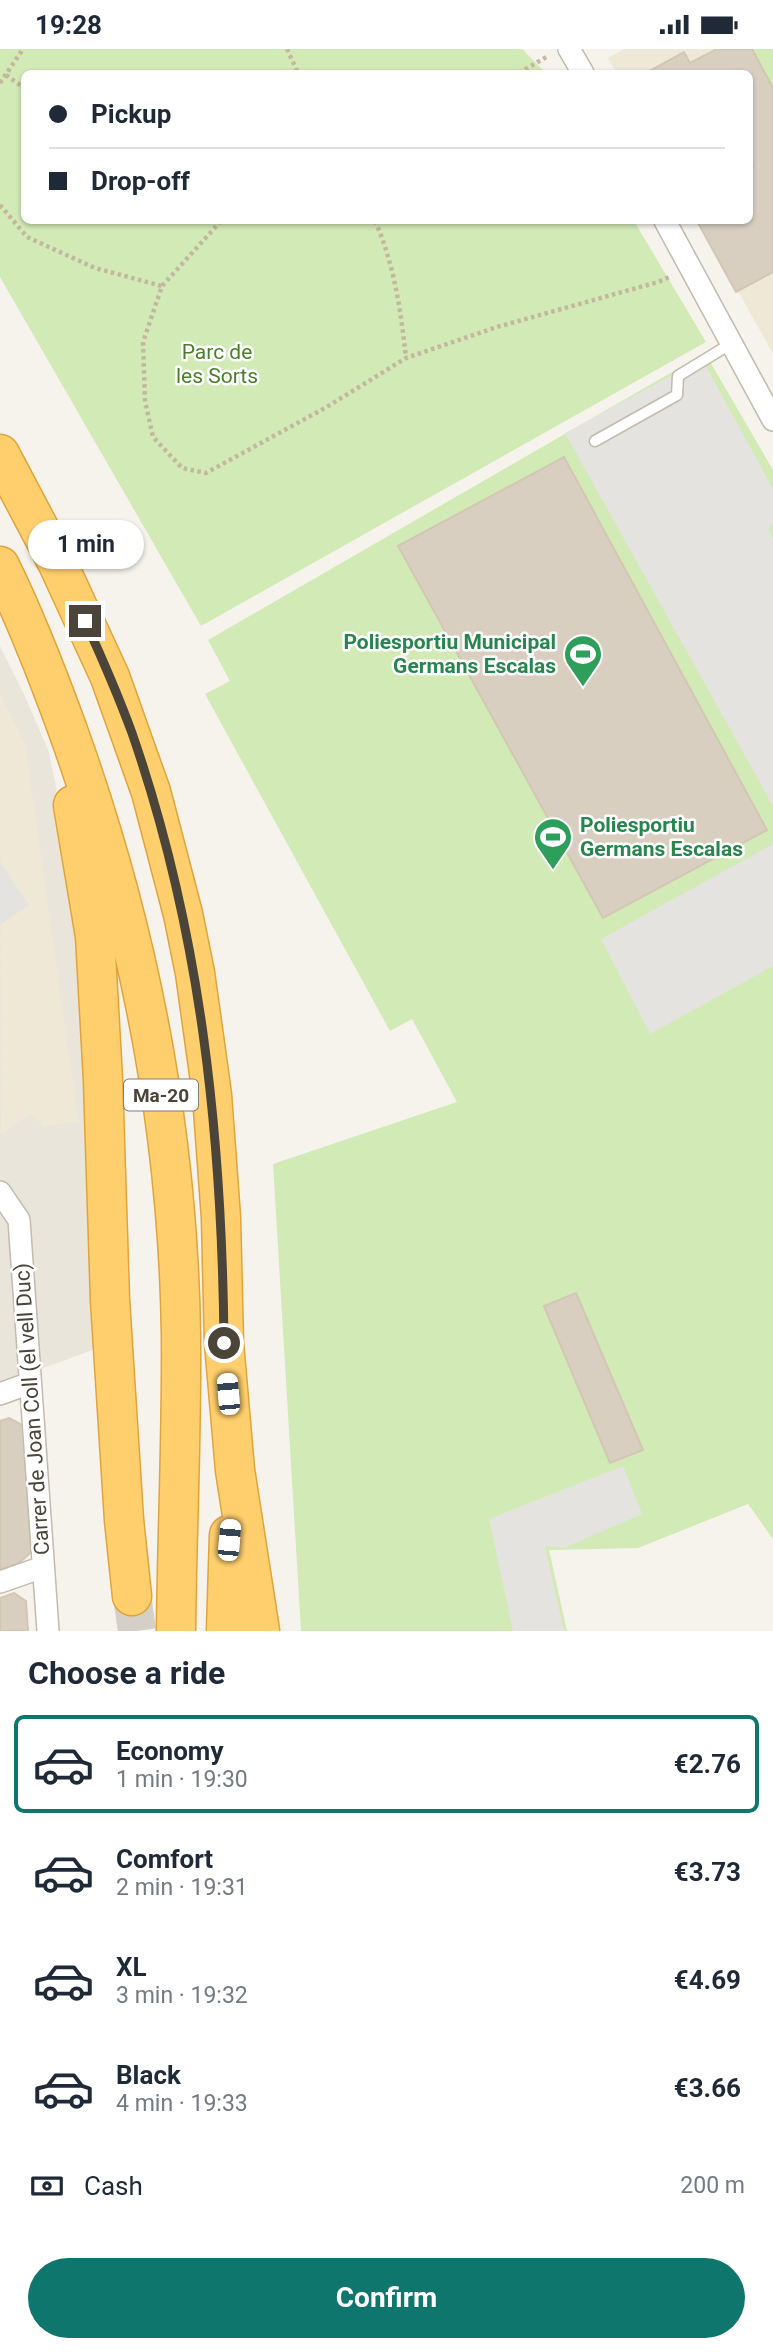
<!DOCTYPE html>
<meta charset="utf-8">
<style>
:root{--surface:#fff;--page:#f2f2f3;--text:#1f2937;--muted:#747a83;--line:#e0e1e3;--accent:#0f766e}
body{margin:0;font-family:Roboto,sans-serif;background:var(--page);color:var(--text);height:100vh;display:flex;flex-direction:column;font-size:26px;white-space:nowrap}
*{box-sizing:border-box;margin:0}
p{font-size:23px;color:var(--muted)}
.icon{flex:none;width:38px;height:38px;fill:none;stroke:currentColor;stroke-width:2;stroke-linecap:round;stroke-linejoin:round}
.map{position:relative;height:1582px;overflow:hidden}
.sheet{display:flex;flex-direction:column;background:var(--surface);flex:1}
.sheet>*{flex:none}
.banner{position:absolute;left:21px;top:21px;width:732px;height:154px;border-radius:10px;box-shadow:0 2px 5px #0004;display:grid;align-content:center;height:154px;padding:0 28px;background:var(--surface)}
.end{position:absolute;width:32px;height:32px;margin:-16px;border:9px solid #4b4439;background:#fff;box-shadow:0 0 0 4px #fff}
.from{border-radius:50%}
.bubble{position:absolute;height:49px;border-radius:24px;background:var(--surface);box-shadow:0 2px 5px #0004;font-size:23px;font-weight:700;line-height:49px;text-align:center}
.car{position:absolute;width:21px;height:42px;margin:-21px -10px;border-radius:9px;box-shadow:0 0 5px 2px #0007;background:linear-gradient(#fff 24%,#345 0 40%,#fff 0 76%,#345 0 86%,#fff 0)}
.banner b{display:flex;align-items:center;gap:24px;height:66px;font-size:26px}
.banner b+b{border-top:2px solid var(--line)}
.banner i{width:18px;height:18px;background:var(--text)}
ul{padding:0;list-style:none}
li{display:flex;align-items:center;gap:21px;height:98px;margin:0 14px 10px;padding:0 14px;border:4px solid transparent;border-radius:10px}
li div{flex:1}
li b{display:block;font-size:26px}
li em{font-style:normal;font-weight:700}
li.active{border-color:var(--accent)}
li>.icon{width:63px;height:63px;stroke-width:1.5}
h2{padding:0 28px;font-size:32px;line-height:84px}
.pay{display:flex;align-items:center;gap:18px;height:77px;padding:0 28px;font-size:26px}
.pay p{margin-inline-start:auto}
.action{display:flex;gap:14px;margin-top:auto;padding:14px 28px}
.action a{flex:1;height:80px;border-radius:42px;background:var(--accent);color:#fff;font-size:28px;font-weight:700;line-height:80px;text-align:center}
.status{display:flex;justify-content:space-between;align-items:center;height:49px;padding:0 35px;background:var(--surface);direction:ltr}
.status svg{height:19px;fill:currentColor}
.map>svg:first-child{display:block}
.residential{fill:#eae5da}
.education{fill:#efe8d6}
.green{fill:#d2eab5}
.parking{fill:#e5e3e0}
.building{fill:#d8cfc1;stroke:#d3c7b4;stroke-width:2}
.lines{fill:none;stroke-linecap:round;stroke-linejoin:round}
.highway-tunnel{stroke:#d4d0c8;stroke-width:38;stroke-dasharray:38 19;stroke-linecap:butt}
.lane-casing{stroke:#c2bbae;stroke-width:13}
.street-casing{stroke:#c2bbae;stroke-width:24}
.highway-casing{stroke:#e0a43c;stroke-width:41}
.path{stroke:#c4b79f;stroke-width:4.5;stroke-dasharray:3.5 3.5;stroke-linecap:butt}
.lane{stroke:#fff;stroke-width:10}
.street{stroke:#fff;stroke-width:21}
.highway{stroke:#ffcf6e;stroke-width:38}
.route{stroke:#4b4439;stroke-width:9}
.labels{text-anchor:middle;stroke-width:5;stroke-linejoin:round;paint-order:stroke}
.shield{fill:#fff;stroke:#817c74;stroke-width:2}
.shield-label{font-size:19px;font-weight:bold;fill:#4b4439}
.park-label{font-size:21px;fill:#4a7f2a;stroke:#fff}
.leisure-label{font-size:21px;font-weight:bold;fill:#27864d;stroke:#fff;text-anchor:end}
.street-label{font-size:21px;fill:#4b4439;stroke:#fff}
</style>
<div class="status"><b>19:28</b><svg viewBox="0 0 49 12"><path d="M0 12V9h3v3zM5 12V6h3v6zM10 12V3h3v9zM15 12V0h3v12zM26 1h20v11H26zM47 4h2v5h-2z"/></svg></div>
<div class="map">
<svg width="773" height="1582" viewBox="0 0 773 1582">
<rect width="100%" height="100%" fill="#f6f3ec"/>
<path class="residential" d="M0,597L23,643L49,703L84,881L98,1299L0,1335Z"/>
<path class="education" d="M624,0H773V305L699,172H749V24H616L608,9Z
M0,646L25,695L78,1072L44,1078L31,1064L1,1085Z"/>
<path class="green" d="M0,0H522L546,24H24V172H634L706,293L201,577L0,228Z
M752,0H773V39Z
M705,304L773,421V1490L748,1455L638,1499L549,1501L567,1582H301L273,1115L457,1053L412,970L390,982L205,645L230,632L208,591Z"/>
<path class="parking" d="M702,310L773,440V473L769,481L773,489V757L565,384Z
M773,795V917L650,985L601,890Z
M0,813L29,856L0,876Z
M623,1417L642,1465L564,1499L545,1497L564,1582H513L489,1470Z"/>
<path class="building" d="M717,0H752L773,39V223L736,243L697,172H749V120L753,118L749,110V24H646L684,3L690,14Z
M564,408L767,781L603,869L398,497Z
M576,1244L643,1401L610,1414L544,1257Z
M9,1369L24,1377L31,1503L18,1515L0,1521V1372Z
M14,1544L26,1552L28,1582H0V1549Z"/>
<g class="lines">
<path class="highway-tunnel" d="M132,1547L137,1582"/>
<defs>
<path id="lane" d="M595,392L677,346L678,327L732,294"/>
<path id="street" d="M569,0L583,24
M665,172L773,371
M0,1143L19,1171L48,1582
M0,1345L30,1334
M0,1533L43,1518"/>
<path id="highway" d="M0,405L58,515L110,628L151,743L183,865L195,924L212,1046L221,1169L224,1294L235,1421L260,1582
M0,517C26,570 47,624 67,679C138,875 178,1077 181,1286C182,1384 177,1483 176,1582
M73,756L95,887L103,1031L110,1251L124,1471L132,1547
M226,1582L229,1486"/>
</defs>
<use href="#lane" class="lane-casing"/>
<use href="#street" class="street-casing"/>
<use href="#highway" class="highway-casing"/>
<path class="path" d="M287,0L298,24
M519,24L548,7
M6,26L24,39
M0,34L23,0
M0,156L27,188L95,219L162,237
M221,172L162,237L143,293L145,352L153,388L182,419L206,424L325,359L406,309L497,278L658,233L672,227
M375,172C394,214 401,263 406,309"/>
<use href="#lane" class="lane"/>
<use href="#street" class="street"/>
<use href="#highway" class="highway"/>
</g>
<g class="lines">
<path class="route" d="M85,572C102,609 118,646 132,684C201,883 222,1085 224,1294"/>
</g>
<defs>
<symbol id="stadium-pin" viewBox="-11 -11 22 30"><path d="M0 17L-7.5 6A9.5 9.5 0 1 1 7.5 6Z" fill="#2e9e5b" stroke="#fff"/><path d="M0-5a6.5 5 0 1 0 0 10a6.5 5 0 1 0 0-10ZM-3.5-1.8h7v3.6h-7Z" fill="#fff"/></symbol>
</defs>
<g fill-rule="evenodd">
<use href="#stadium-pin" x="561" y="583" width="44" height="60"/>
<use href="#stadium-pin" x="531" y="766" width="44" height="60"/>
</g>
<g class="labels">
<rect class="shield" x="124" y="1030.5" width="74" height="31" rx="5"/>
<g class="shield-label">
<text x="161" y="1053">Ma-20</text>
</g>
<g class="park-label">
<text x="217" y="310">Parc de<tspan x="217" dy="24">les Sorts</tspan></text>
</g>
<g class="leisure-label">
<text x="556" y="600">Poliesportiu Municipal<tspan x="556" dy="24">Germans Escalas</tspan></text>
<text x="580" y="783" text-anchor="start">Poliesportiu<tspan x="580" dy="24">Germans Escalas</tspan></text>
</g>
<g class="street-label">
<text transform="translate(32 1360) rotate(-94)" y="7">Carrer de Joan Coll (el vell Duc)</text>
</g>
</g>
</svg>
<i class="end from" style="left:224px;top:1294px"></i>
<i class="end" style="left:85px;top:572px"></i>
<div class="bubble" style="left:28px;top:471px;width:116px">1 min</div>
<i class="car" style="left:228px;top:1345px;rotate:355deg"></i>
<i class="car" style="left:229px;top:1491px;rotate:5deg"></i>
<div class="banner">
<b><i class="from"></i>Pickup</b>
<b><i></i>Drop-off</b>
</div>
</div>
<section class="sheet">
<h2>Choose a ride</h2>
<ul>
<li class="active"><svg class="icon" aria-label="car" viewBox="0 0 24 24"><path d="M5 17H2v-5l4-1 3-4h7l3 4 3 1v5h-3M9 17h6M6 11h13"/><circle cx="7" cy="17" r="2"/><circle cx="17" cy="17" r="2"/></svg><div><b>Economy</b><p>1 min · 19:30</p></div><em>€2.76</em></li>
<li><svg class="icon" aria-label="car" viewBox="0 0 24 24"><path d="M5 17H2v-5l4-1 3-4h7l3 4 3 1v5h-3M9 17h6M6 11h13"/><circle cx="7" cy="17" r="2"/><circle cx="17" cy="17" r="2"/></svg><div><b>Comfort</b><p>2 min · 19:31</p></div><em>€3.73</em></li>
<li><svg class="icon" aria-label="car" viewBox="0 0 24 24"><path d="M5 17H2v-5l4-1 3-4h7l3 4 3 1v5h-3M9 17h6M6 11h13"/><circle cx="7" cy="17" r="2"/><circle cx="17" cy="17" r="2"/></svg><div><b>XL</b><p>3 min · 19:32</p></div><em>€4.69</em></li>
<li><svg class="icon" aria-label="car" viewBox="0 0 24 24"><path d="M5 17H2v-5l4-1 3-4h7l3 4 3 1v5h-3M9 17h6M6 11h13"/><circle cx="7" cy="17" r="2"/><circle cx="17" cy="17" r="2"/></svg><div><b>Black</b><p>4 min · 19:33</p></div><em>€3.66</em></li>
</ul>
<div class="pay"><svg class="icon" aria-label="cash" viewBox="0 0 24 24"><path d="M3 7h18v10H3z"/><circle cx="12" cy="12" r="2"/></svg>Cash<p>200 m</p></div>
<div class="action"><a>Confirm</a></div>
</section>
